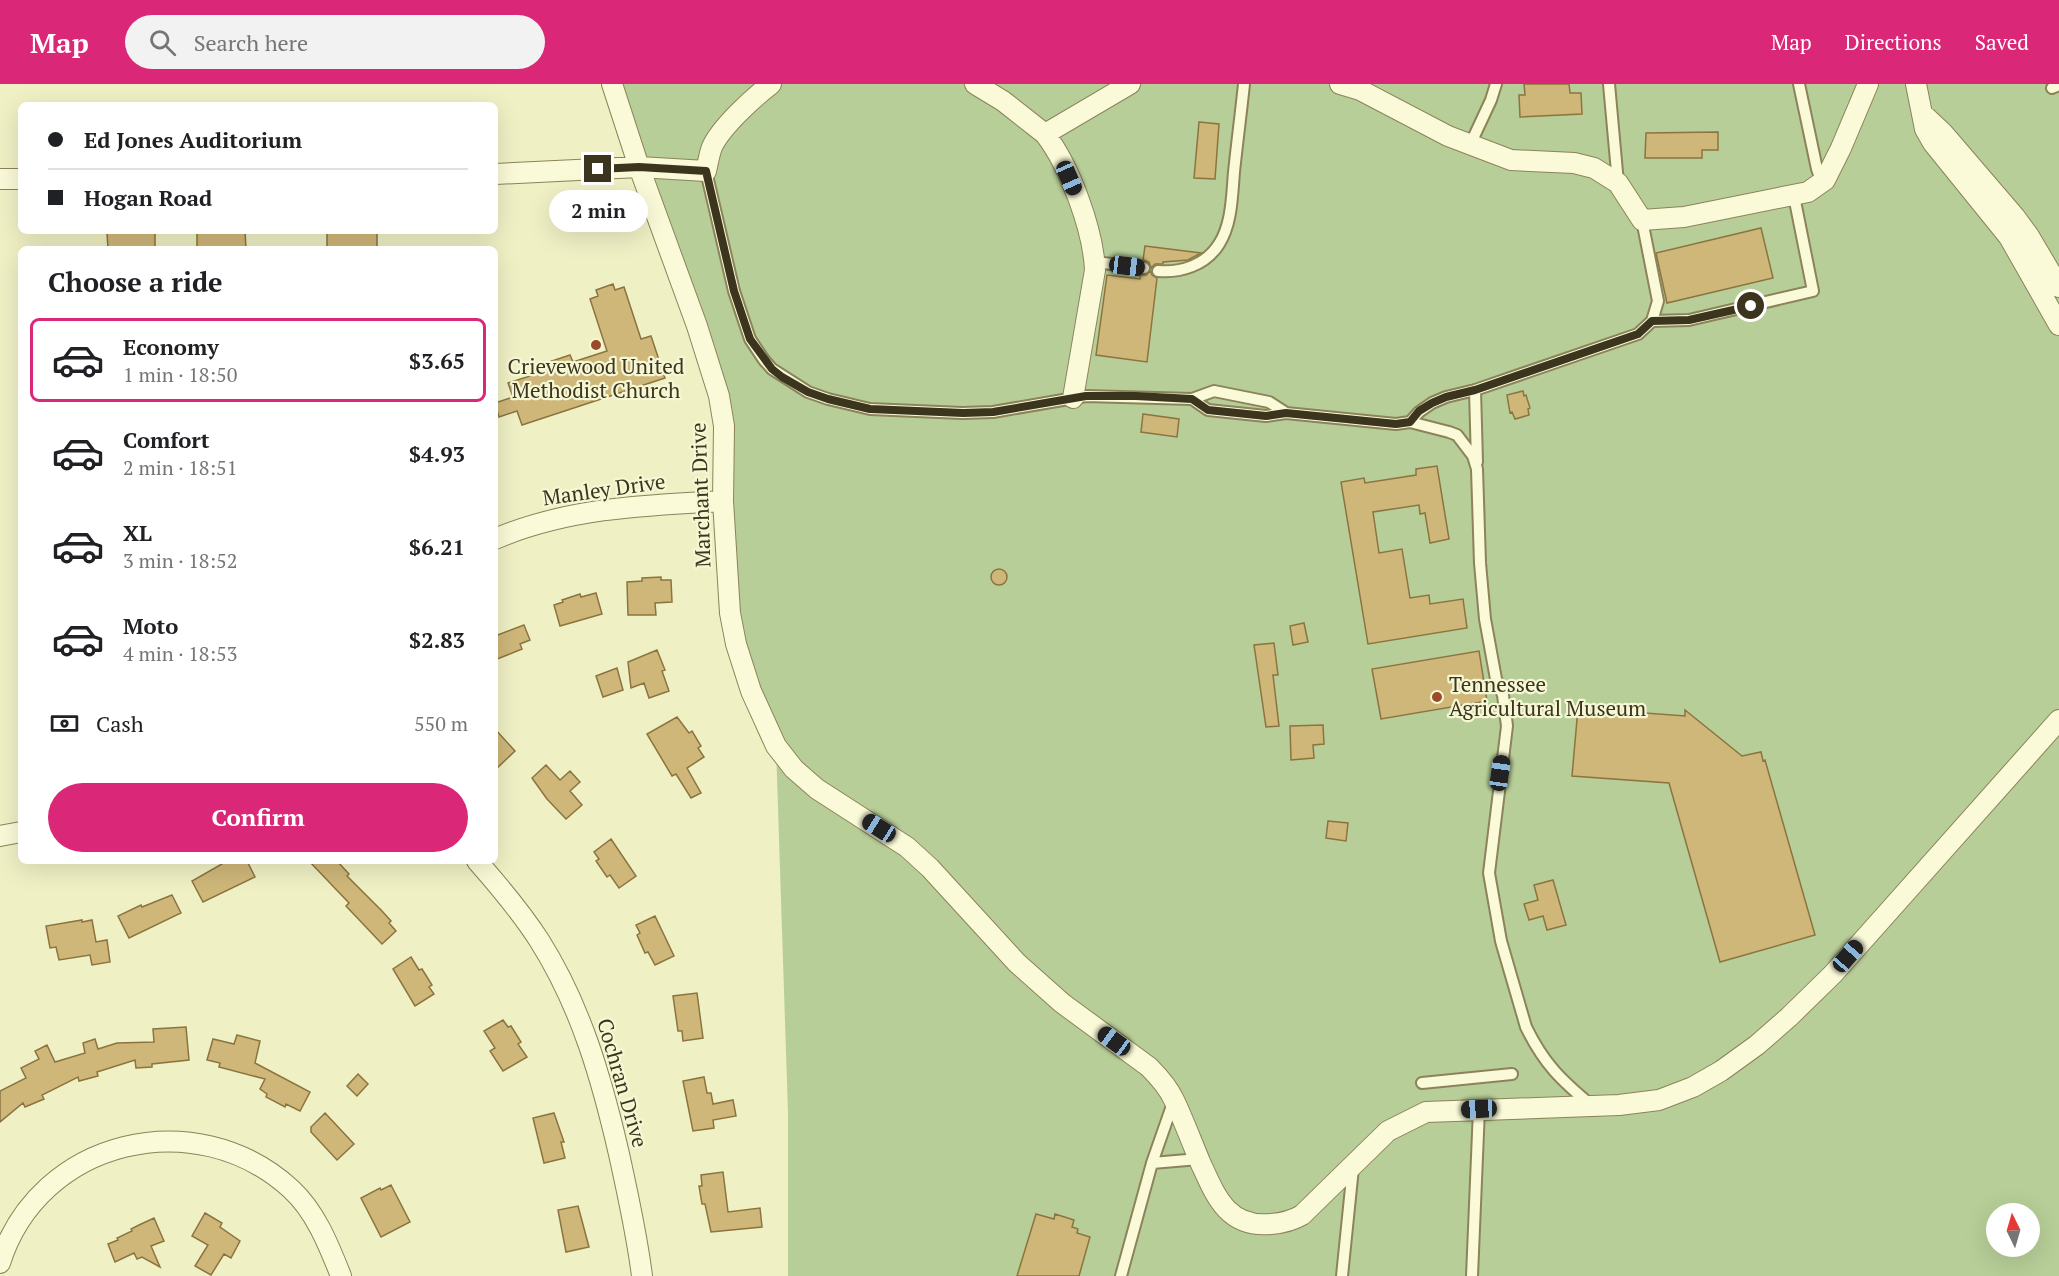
<!DOCTYPE html>
<meta charset="utf-8">
<style>
:root{--surface:#fff;--page:#f2f2f2;--text:#202124;--muted:#757577;--line:#e0e0e0;--accent:#db2777}
body{margin:0;font-family:"PT Serif",serif;background:var(--page);color:var(--text);height:100vh;display:flex;flex-direction:column;font-size:22px;white-space:nowrap}
*{box-sizing:border-box;margin:0}
p{font-size:20px;color:var(--muted)}
.icon{flex:none;width:33px;height:33px;fill:none;stroke:currentColor;stroke-width:2;stroke-linecap:round;stroke-linejoin:round}
.map{position:relative;flex:1;overflow:hidden}
.side{position:absolute;left:18px;top:162px;width:480px;height:618px;display:flex;flex-direction:column;background:var(--surface);border-radius:9px;box-shadow:0 6px 24px #0002}
.side>*{flex:none}
.guide{position:absolute;left:18px;top:18px;width:480px;height:132px;border-radius:9px;box-shadow:0 6px 24px #0002;display:grid;align-content:center;height:132px;padding:0 30px;background:var(--surface)}
.needle{width:39px;rotate:355deg}
.controls{position:absolute;left:1986px;top:1119px;display:grid;gap:12px}
.controls a{display:grid;place-items:center;width:54px;height:54px;border-radius:50%;background:var(--surface);box-shadow:0 6px 24px #0002;font-size:30px}
.end{position:absolute;width:27px;height:27px;margin:-14px;border:8px solid #3b351e;background:#fff;box-shadow:0 0 0 3px #fff}
.from{border-radius:50%}
.bubble{position:absolute;height:42px;border-radius:21px;background:var(--surface);box-shadow:0 6px 24px #0002;font-size:20px;font-weight:600;line-height:42px;text-align:center}
.car{position:absolute;width:18px;height:36px;margin:-18px -9px;border-radius:8px;box-shadow:0 0 4px 2px #0007;background:linear-gradient(#222 24%,#8ab4d8 0 40%,#222 0 76%,#8ab4d8 0 86%,#222 0)}
.guide b{display:flex;align-items:center;gap:21px;height:57px;font-size:22px}
.guide b+b{border-top:2px solid var(--line)}
.guide i{width:15px;height:15px;background:var(--text)}
ul{padding:0;list-style:none}
li{display:flex;align-items:center;gap:18px;height:84px;margin:0 12px 9px;padding:0 18px;border:3px solid transparent;border-radius:9px}
li div{flex:1}
li b{display:block;font-size:22px}
li em{font-style:normal;font-weight:600}
li.on{border-color:var(--accent)}
li>.icon{width:54px;height:54px;stroke-width:1.5}
h2{padding:0 30px;font-size:27px;line-height:72px}
.pay{display:flex;align-items:center;gap:15px;height:66px;padding:0 30px;font-size:22px}
.pay p{margin-inline-start:auto}
.primary-button{display:flex;gap:12px;margin-top:auto;padding:12px 30px}
.primary-button a{flex:1;height:69px;border-radius:36px;background:var(--accent);color:#fff;font-size:24px;font-weight:600;line-height:69px;text-align:center}
header{display:flex;align-items:center;gap:36px;box-sizing:border-box;height:84px;padding:0 30px;background:var(--accent);color:#fff}
header strong{font-size:28px}
nav{display:flex;gap:33px;margin-inline-start:auto;font-size:21px}
.search{width:420px;height:54px;background:var(--page);display:flex;align-items:center;gap:15px;box-sizing:border-box;padding:0 21px;border-radius:33px;color:var(--muted);font-size:22px}
.map>svg:first-child{display:block}
.green{fill:#b7ce98;fill-rule:evenodd}
.building{fill:#cfb779;stroke:#8b743f;stroke-width:1.5}
.lines{fill:none;stroke-linecap:round;stroke-linejoin:round}
.service-casing{stroke:#8b835a;stroke-width:14}
.minor-casing{stroke:#8b835a;stroke-width:22}
.service{stroke:#fafad8;stroke-width:10}
.minor{stroke:#fafad8;stroke-width:20}
.route{stroke:#3b351e;stroke-width:8}
.poi-dot{fill:#9c4a28;stroke:#f6f7d4;stroke-width:2}
.labels{text-anchor:middle;stroke-width:4.5;stroke-linejoin:round;paint-order:stroke}
.poi-label{font-size:21px;fill:#3b351e;stroke:#f6f7d4}
.street-label{font-size:21px;fill:#3b351e;stroke:#f6f7d4}
</style>
<header>
<strong>Map</strong>
<div class="search"><svg class="icon" aria-label="search" viewBox="0 0 24 24"><circle cx="10" cy="10" r="6"/><path d="M15 15l6 6"/></svg>Search here</div>
<nav><a>Map</a><a>Directions</a><a>Saved</a></nav>
</header>
<div class="map">
<svg width="2059" height="1192" viewBox="0 0 2059 1192">
<rect width="100%" height="100%" fill="#eff0c4"/>
<path class="green" d="M612,0H2059V1192H788V1029L776,662L736,560L724,342ZM1996,1130H2030V1162H1996Z"/>
<path class="building" d="M1524,0H1569L1570,9H1581L1582,30L1520,33L1519,11H1525Z
M1199,38L1219,40L1215,95L1194,94Z
M1718,48V66H1702V74H1645L1646,49Z
M1761,144L1773,194L1667,219L1656,169Z
M116,147H155V165H108L107,149H116Z
M206,147H245L246,165H197V148Z
M327,147H377V165H327Z
M1145,162L1201,169L1188,176L1163,178V180H1155L1151,184L1149,178L1143,176Z
M1151,187L1152,191L1157,194L1147,278L1096,271L1107,191L1140,195V191H1146Z
M613,200L615,206L624,203L641,255L651,252L665,294L522,341L517,327L499,333L495,319L513,313L508,299L536,290L534,283L570,271L573,278L607,267L590,215L598,212L596,206Z
M1523,307L1524,312L1526,311L1530,324L1528,325L1529,331L1515,335L1512,328L1510,329L1507,311Z
M1143,330L1179,335L1177,353L1141,348Z
M1437,382L1449,455L1430,459L1425,429L1420,430L1419,421L1373,428L1379,469L1402,465L1410,514L1429,511L1430,520L1463,515L1467,544L1368,560L1341,398L1364,394L1365,399L1416,391V385Z
M991 493a8 8 0 1 1 16 0a8 8 0 1 1-16 0Z
M661,493V496H671L672,518L655,519L656,531H628L627,498L642,497V494Z
M596,509L602,530L560,542L554,521L563,518L562,516L580,510L581,513Z
M1304,539L1308,558L1293,561L1290,542Z
M524,541L530,556L520,560L522,565L495,576V552Z
M1274,559L1278,591H1273L1279,642L1266,643L1254,561Z
M657,566L665,586L662,587L669,607L649,614L644,599L631,604L628,578Z
M1479,567L1487,617L1381,635L1372,585Z
M617,584L623,606L603,613L596,592Z
M1578,624L1685,632V626L1742,672L1761,668L1763,677L1765,676L1815,851L1720,878L1669,699L1572,692Z
M677,633L689,649L692,647L701,662L698,664L704,673L687,684L701,709L691,714L676,690L672,692L647,650Z
M1323,641L1324,660L1313,661L1314,674L1291,676L1290,642Z
M495,645L515,667L495,686Z
M546,681L560,696L570,687L580,698L570,707L582,721L566,735L547,715L532,694Z
M1328,737L1348,739L1346,757L1326,754Z
M611,755L636,792L619,804L610,791L607,793L596,777L599,775L594,768Z
M227,777H247L255,793L203,818L192,797Z
M309,777H337L349,790L347,792L382,827L391,837L389,839L396,847L382,860L346,822L349,819Z
M1553,796L1566,841L1547,846L1543,832L1529,836L1524,820L1538,816L1534,801Z
M172,811L181,829L129,854L118,832L141,821L142,823Z
M655,832L674,872L655,881L648,868L645,869L637,851L640,849L636,841Z
M82,836V838L92,836L96,858L107,856L110,878L92,881L90,871L59,876L56,863L50,864L46,842Z
M411,873L419,886L422,885L432,901L429,903L434,910L415,922L393,885Z
M697,909L703,954L683,957L682,947H678L673,912Z
M503,936L508,943L511,942L521,958L518,960L527,973L503,987L490,967L495,964L484,947Z
M186,943L189,976L152,980V983L136,984L135,976L97,988L98,992L79,997L78,993L42,1011L44,1015L25,1023L23,1019L0,1038V1007L26,994L21,984L39,975L35,967L47,961L55,978L85,969L83,959L95,955L98,965L117,959L154,958L153,945Z
M237,951L260,957L255,979L310,1008L300,1027L286,1020L285,1023L266,1013L267,1010L260,1005L265,995L219,983L220,979L207,976L213,955L234,960Z
M358,990L368,1000L357,1012L347,1002Z
M704,993L707,1009H711L713,1020L733,1016L736,1032L713,1036L714,1044L693,1047L683,997Z
M325,1029L354,1060L337,1076L311,1048V1043Z
M554,1029L564,1058H561L565,1074L544,1079L533,1034Z
M723,1088L728,1128L760,1124L762,1143L711,1148L705,1120H702L699,1102H702L701,1091Z
M391,1101L410,1138L381,1153L361,1114L380,1104L381,1106Z
M578,1122L589,1163L566,1168L558,1126Z
M205,1129L222,1139L220,1143L240,1157L231,1174L224,1170L211,1191L195,1182L208,1161L192,1152Z
M1036,1130L1054,1135L1055,1130L1074,1136L1072,1143L1078,1145L1077,1149L1090,1153L1079,1192H1017Z
M154,1134L164,1157L151,1162L160,1183L142,1173L137,1175L134,1169L115,1178L108,1160L118,1156L117,1154L132,1147L131,1145L139,1141Z"/>
<g class="lines">
<defs>
<path id="service" d="M1609,0L1618,99
M1799,0L1817,85L1822,99
M2052,4L2059,1
M1470,61L1491,16L1496,0
M706,87L734,207L750,255L764,276L772,285L808,308L828,315L870,325L962,329L993,328L1086,312L1192,315L1214,307L1269,318L1286,329L1396,340L1410,338L1449,348L1457,351L1473,372L1477,385L1480,479L1485,535L1496,595L1503,611L1507,642L1489,789L1501,857L1526,943C1544,980 1561,996 1592,1022
M1095,178L1144,184
M1158,187C1181,189 1206,181 1219,160C1232,140 1232,111 1234,88C1237,59 1241,29 1244,0
M1652,237L1689,236L1813,207L1794,112
M1475,306L1477,378
M1192,315L1208,326L1266,332L1286,329
M1410,338L1419,328L1432,319L1446,313L1475,306L1638,250L1652,237L1658,217L1642,136
M1422,999L1512,990
M1152,1079L1199,1075
M1121,1192L1152,1079L1174,1016
M1342,1192L1353,1084
M1472,1192L1479,1025"/>
<path id="minor" d="M612,0L639,83L697,242L719,312L724,342L723,417L730,529L736,560L751,607L776,662L794,685L817,705L907,763L930,784L1017,879L1062,919L1149,983C1159,993 1168,1003 1174,1016C1184,1037 1192,1059 1201,1080C1216,1113 1228,1144 1271,1140C1283,1139 1292,1137 1302,1131L1388,1047L1426,1028L1619,1021L1659,1016L1693,1003L1721,987L1757,961L1789,933L1833,890L2059,636
M975,0L1003,17L1045,50L1130,0
M1340,0L1360,6L1448,52L1511,76L1574,79L1594,84L1618,99L1642,136L1684,133L1808,108L1825,96L1841,64L1868,0
M1916,0L1925,45L1933,59L2009,153L2059,241
M1926,33L1943,49L2015,133L2029,152L2059,203
M1045,50C1070,83 1093,145 1095,186L1073,314
M495,90L639,83L706,87C708,79 709,71 712,63C721,43 753,14 771,0
M0,95H21
M495,455C567,424 646,421 723,417
M0,752L21,748
M477,777C499,802 521,828 539,856C581,922 602,996 619,1070C628,1111 637,1151 642,1192
M0,1179C39,1055 196,1018 291,1105C316,1128 329,1162 341,1192"/>
</defs>
<use href="#service" class="service-casing"/>
<use href="#minor" class="minor-casing"/>
<use href="#service" class="service"/>
<use href="#minor" class="minor"/>
</g>
<g class="lines">
<path class="route" d="M598,85L639,83L706,87L734,207L750,255L772,285L782,293L808,308L828,315L870,325L963,329L993,328L1086,312H1136L1192,315L1208,326L1266,332L1286,329L1396,340L1410,338L1419,327L1432,319L1446,313L1475,306L1638,250L1652,237L1689,236L1751,222"/>
</g>
<g class="poi-dot">
<circle cx="596" cy="261" r="6"/>
<circle cx="1437" cy="613" r="6"/>
</g>
<g class="labels">
<g class="poi-label">
<text x="596" y="290">Crievewood United<tspan x="596" dy="24">Methodist Church</tspan></text>
<text x="1449" y="608" text-anchor="start">Tennessee<tspan x="1449" dy="24">Agricultural Museum</tspan></text>
</g>
<g class="street-label">
<text transform="translate(604 406) rotate(-8)" y="7">Manley Drive</text>
<text transform="translate(701 411) rotate(-92)" y="7">Marchant Drive</text>
<text transform="translate(622 999) rotate(74)" y="7">Cochran Drive</text>
</g>
</g>
</svg>
<div class="controls">
<a><svg class="needle" viewBox="-14 -14 28 28"><path d="M0-13l5 13h-10z" fill="#e53935"/><path d="M0 13l5-13h-10z" fill="#757577"/></svg></a>
</div>
<i class="end from" style="left:1751px;top:222px"></i>
<i class="end" style="left:598px;top:85px"></i>
<div class="bubble" style="left:549px;top:106px;width:99px">2 min</div>
<i class="car" style="left:1069px;top:94px;rotate:156deg"></i>
<i class="car" style="left:1127px;top:182px;rotate:97deg"></i>
<i class="car" style="left:1500px;top:689px;rotate:8deg"></i>
<i class="car" style="left:879px;top:744px;rotate:302deg"></i>
<i class="car" style="left:1848px;top:872px;rotate:41deg"></i>
<i class="car" style="left:1114px;top:957px;rotate:306deg"></i>
<i class="car" style="left:1479px;top:1025px;rotate:267deg"></i>
<div class="guide">
<b><i class="from"></i>Ed Jones Auditorium</b>
<b><i></i>Hogan Road</b>
</div>
<section class="side">
<h2>Choose a ride</h2>
<ul>
<li class="on"><svg class="icon" aria-label="car" viewBox="0 0 24 24"><path d="M5 17H2v-5l4-1 3-4h7l3 4 3 1v5h-3M9 17h6M6 11h13"/><circle cx="7" cy="17" r="2"/><circle cx="17" cy="17" r="2"/></svg><div><b>Economy</b><p>1 min · 18:50</p></div><em>$3.65</em></li>
<li><svg class="icon" aria-label="car" viewBox="0 0 24 24"><path d="M5 17H2v-5l4-1 3-4h7l3 4 3 1v5h-3M9 17h6M6 11h13"/><circle cx="7" cy="17" r="2"/><circle cx="17" cy="17" r="2"/></svg><div><b>Comfort</b><p>2 min · 18:51</p></div><em>$4.93</em></li>
<li><svg class="icon" aria-label="car" viewBox="0 0 24 24"><path d="M5 17H2v-5l4-1 3-4h7l3 4 3 1v5h-3M9 17h6M6 11h13"/><circle cx="7" cy="17" r="2"/><circle cx="17" cy="17" r="2"/></svg><div><b>XL</b><p>3 min · 18:52</p></div><em>$6.21</em></li>
<li><svg class="icon" aria-label="car" viewBox="0 0 24 24"><path d="M5 17H2v-5l4-1 3-4h7l3 4 3 1v5h-3M9 17h6M6 11h13"/><circle cx="7" cy="17" r="2"/><circle cx="17" cy="17" r="2"/></svg><div><b>Moto</b><p>4 min · 18:53</p></div><em>$2.83</em></li>
</ul>
<div class="pay"><svg class="icon" aria-label="cash" viewBox="0 0 24 24"><path d="M3 7h18v10H3z"/><circle cx="12" cy="12" r="2"/></svg>Cash<p>550 m</p></div>
<div class="primary-button"><a>Confirm</a></div>
</section>
</div>
